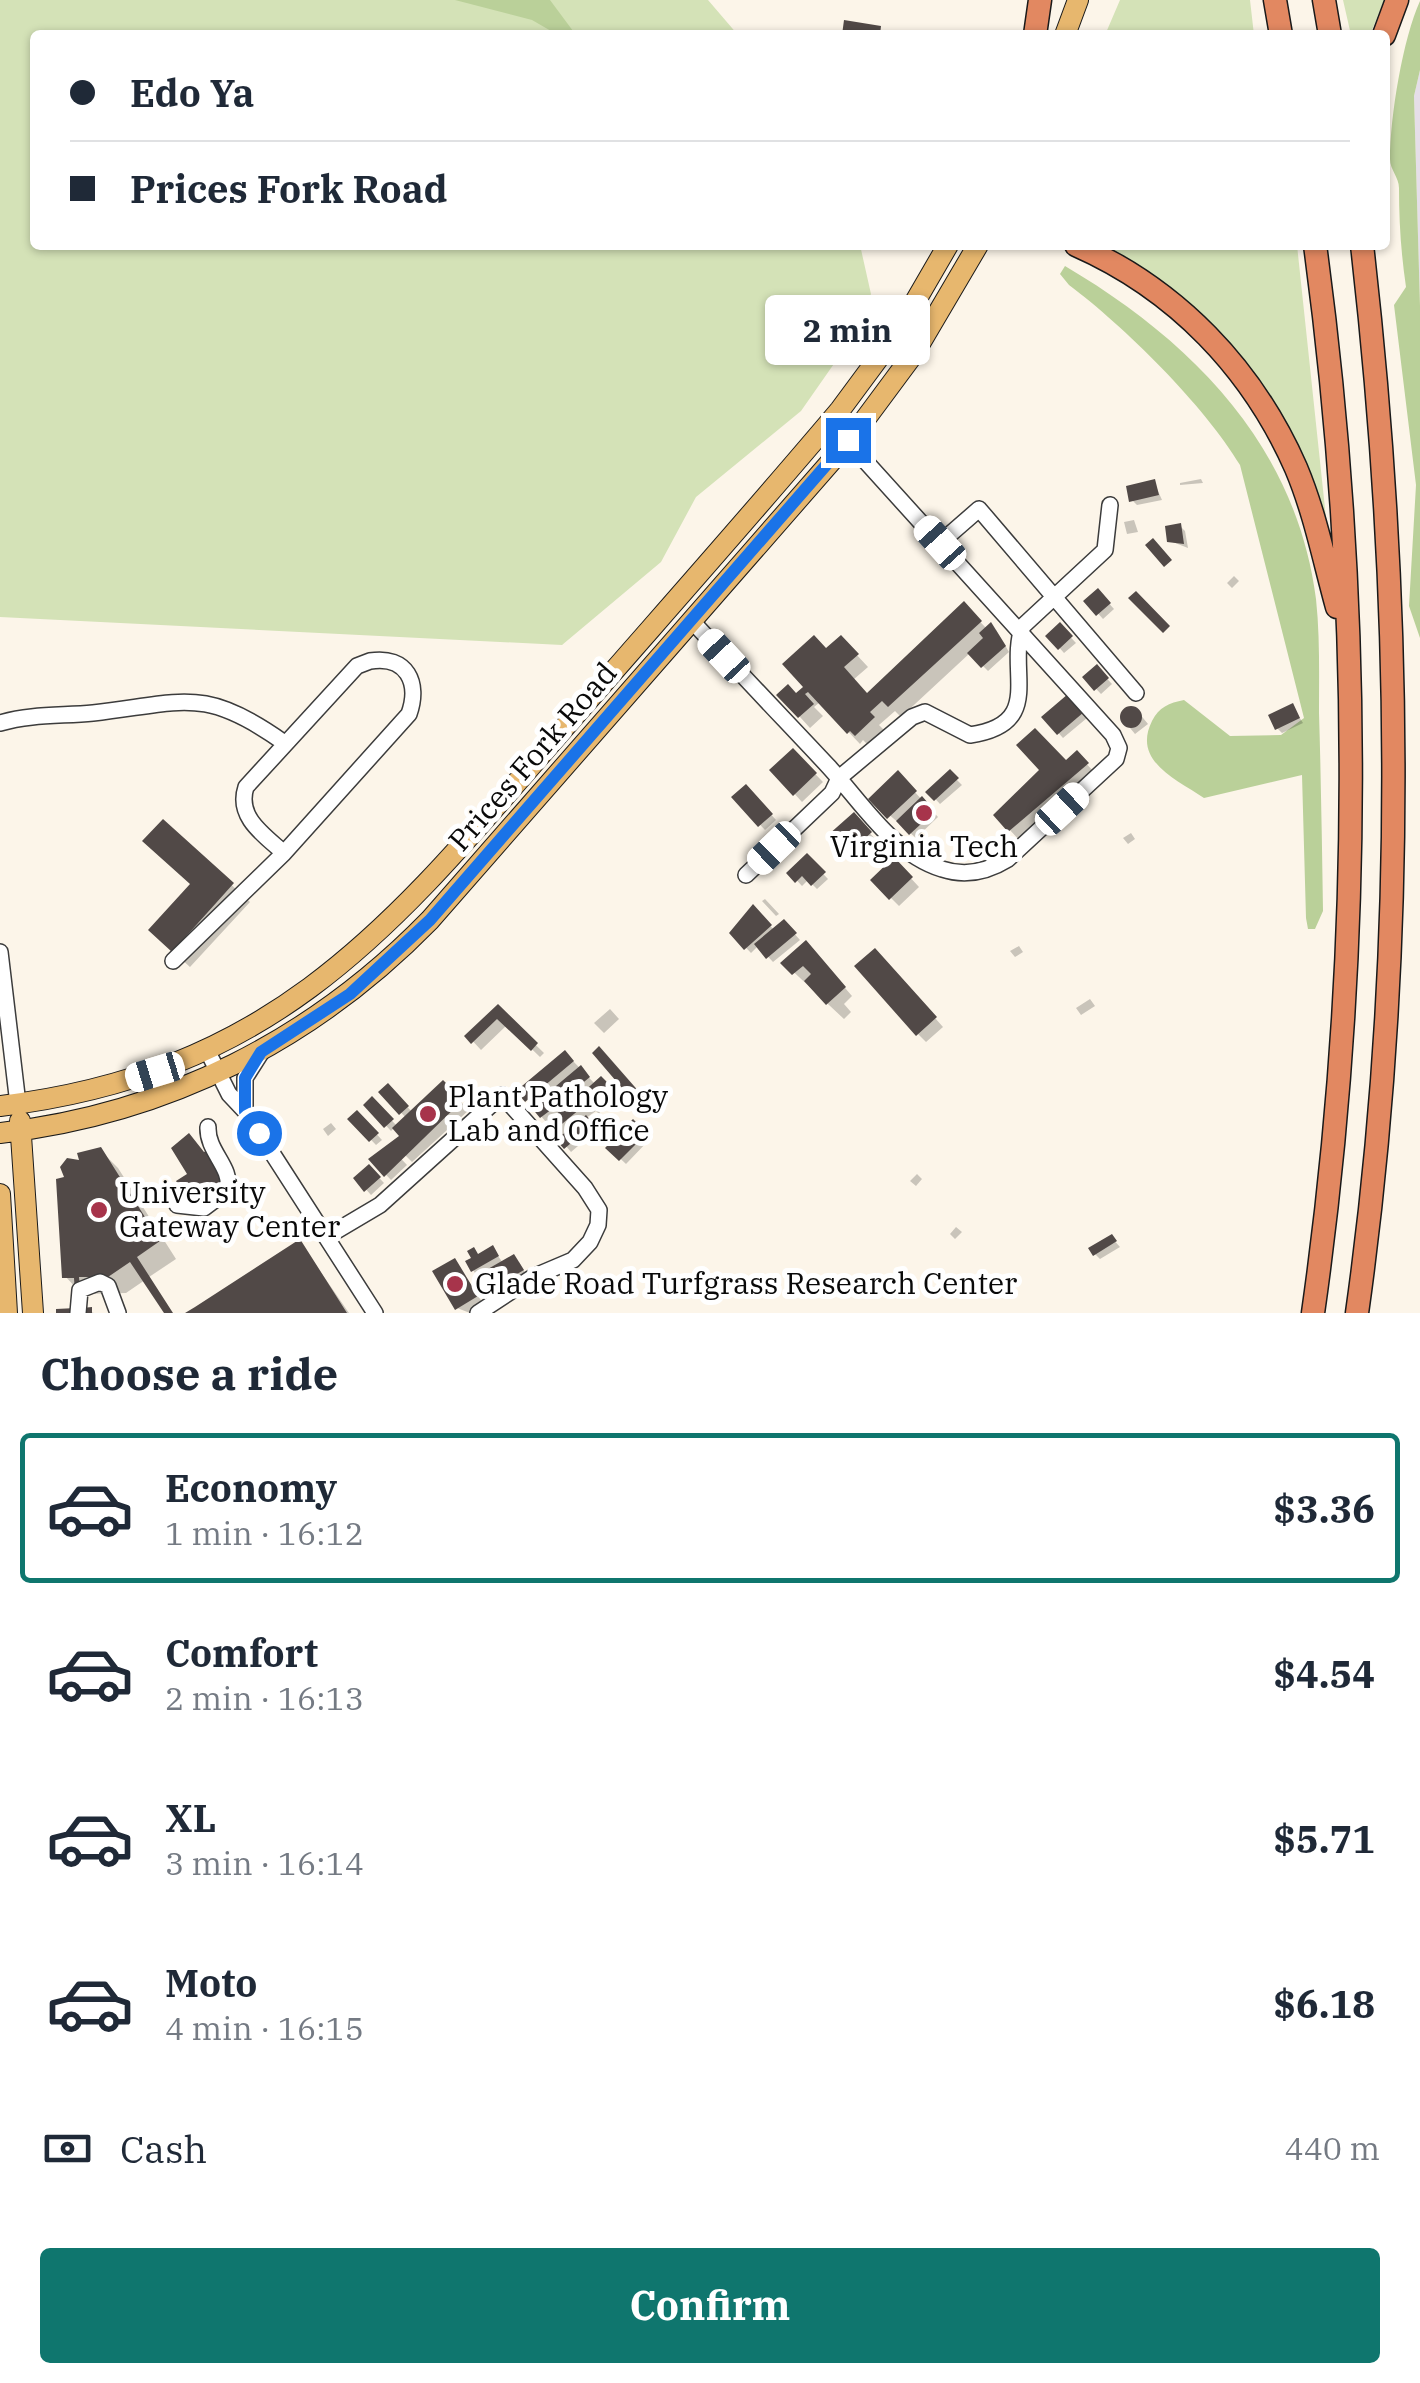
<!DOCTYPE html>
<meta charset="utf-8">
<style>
:root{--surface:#fff;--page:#f6f6f7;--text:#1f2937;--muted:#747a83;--line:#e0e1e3;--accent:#0f766e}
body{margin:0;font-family:"IBM Plex Serif",serif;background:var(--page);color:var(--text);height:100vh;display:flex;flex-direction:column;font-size:38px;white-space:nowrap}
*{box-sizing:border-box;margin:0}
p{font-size:32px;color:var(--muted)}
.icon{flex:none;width:55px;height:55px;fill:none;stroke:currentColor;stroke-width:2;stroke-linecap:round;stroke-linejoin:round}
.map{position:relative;height:1313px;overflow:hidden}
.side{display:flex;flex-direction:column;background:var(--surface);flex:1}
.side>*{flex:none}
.guide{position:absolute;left:30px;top:30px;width:1360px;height:220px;border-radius:10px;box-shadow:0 2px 8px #0004;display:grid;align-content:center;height:220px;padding:0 40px;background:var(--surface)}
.end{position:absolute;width:45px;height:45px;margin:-22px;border:12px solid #1a73e8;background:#fff;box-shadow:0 0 0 5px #fff}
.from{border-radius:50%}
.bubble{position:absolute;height:70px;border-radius:10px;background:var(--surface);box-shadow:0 2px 8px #0004;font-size:32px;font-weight:800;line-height:70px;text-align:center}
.car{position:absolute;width:30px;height:60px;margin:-30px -15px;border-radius:12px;box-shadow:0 0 8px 2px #0007;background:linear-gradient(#fff 24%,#345 0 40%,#fff 0 76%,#345 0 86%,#fff 0)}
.guide b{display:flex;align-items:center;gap:35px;height:95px;font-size:38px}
.guide b+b{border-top:2px solid var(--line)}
.guide i{width:25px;height:25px;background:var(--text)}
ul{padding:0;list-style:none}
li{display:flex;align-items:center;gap:30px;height:150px;margin:0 20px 15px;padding:0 20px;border:5px solid transparent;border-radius:10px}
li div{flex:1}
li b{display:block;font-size:38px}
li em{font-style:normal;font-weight:800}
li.current{border-color:var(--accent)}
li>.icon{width:90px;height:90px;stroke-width:1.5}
h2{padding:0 40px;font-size:45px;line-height:120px}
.pay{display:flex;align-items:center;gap:25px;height:110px;padding:0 40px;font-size:38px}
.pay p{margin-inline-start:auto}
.action{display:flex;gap:20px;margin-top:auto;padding:20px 40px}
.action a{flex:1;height:115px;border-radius:10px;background:var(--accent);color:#fff;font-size:40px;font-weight:800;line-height:115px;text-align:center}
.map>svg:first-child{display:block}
.industrial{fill:#e5dee8}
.green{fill:#d4e2b7}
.forest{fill:#bad099}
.shadow{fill:#0003}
.building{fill:#514947}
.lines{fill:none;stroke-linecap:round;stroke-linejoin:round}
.minor-casing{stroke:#3c3c3c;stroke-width:18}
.major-casing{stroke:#1a1a1a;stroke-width:22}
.highway-casing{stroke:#1a1a1a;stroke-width:25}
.minor{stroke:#fff;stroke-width:15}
.major{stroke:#e7b76e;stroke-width:20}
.highway{stroke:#e28861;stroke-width:22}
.route{stroke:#1a73e8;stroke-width:12}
.poi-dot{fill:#a7344b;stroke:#fff;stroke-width:4}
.labels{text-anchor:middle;stroke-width:10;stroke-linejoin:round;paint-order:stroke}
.street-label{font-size:30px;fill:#090909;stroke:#fff}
.poi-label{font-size:30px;fill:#090909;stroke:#fff;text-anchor:start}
</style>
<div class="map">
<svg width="1420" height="1313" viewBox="0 0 1420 1313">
<rect width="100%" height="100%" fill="#fcf5e9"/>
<path class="industrial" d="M1420,70V306L1414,96Z"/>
<path class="green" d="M0,0H708L738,35H35V245H860L871,294L852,338L801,411L696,497L661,562L562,645L0,617Z
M1120,0H1250L1254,35H1105Z
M1343,0H1384L1370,35H1351Z
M1092,245L1140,250L1195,245H1297L1329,546L1276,411Z"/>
<path class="forest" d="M455,0H550L576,35H558L532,20Z
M1420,1V70L1414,96L1420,306V638L1409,606L1416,485L1394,305L1406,287C1401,253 1399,222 1399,188C1399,177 1390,170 1390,159C1390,117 1403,38 1420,1Z
M1065,266C1192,341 1296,445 1316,599C1320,636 1319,676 1319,713C1321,779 1322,845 1323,911L1315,929H1308L1306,918L1302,775L1204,798C1176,779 1132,761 1152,721C1159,707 1169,703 1184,700L1230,736L1281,735L1304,718L1240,465C1205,406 1124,326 1069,285L1060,274Z"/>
<path class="shadow" d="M1201,479L1203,483L1180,485V483Z
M1154,482L1162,500L1137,505L1132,500Z
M1134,520L1138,532L1127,534L1124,522Z
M1180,526L1185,531L1188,548L1170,541Z
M1234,576L1239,581L1232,588L1227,583Z
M1098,591L1114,609L1103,619L1087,601Z
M964,605L987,629L996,630L1009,652L988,671L970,653L901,717L895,711L879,725L884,730L868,745L863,740L860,744L820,702L814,707L823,716L810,728L780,695L796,696L807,687L826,651L841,638L868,667L853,680L868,696Z
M1060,626L1076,643L1064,653L1049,636Z
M1096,667L1112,684L1101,694L1085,677Z
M1068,697L1087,718L1063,738L1045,718Z
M1292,706L1303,723L1282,733L1277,728Z
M1134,707L1148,724L1135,734L1121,717Z
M793,751L823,782L802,802L773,770Z
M1077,754L1098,776L1021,842L996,815Z
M950,773L962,785L940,804L929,792Z
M898,774L938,817L916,838L871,799Z
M746,787L776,820L765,830L735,797Z
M853,815L878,842L857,861L832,835Z
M163,822L250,902L190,967L169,948L193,885Z
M1131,833L1135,839L1128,844L1123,838Z
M807,857L828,879L817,889L808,880L802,886L790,873Z
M894,860L919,887L899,906L873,880Z
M765,899L779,914L776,916L762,901Z
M754,908L774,930L784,922L800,940L773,962L758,946L751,953L732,933Z
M1019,946L1023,952L1015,957L1010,951Z
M814,952L852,996L844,1004L851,1012L844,1019L784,963Z
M883,959L943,1027L926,1042L918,1034Z
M1090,999L1095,1006L1081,1015L1076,1008Z
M498,1008L544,1053L540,1057L507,1025L481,1050L468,1036Z
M610,1009L619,1019L604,1033L594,1023Z
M573,1061L596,1085L601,1080L620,1099L615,1102L611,1098L598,1109L602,1117L596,1111L586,1118L594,1127L589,1131L592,1134L571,1152L520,1091Z
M443,1084L469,1110L412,1162L394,1144L403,1136L395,1127L391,1131L367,1105L372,1100L398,1127L406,1118L382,1092L388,1086L413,1113Z
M357,1113L382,1140L376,1145L351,1119Z
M331,1123L336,1129L328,1136L323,1129Z
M633,1123L650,1139L626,1164L609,1148Z
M189,1136L229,1189L210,1201L203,1194L194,1200L186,1192L190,1174Z
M388,1145L407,1165L391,1180L372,1160Z
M100,1150L118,1168L176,1259L149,1277L172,1313H167L145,1280L126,1293L84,1294L85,1310L94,1313H59L79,1310L77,1289L65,1276L68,1179Z
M369,1167L384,1183L371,1195L356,1178Z
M917,1174L922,1179L916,1186L910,1181Z
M956,1227L962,1232L955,1239L950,1234Z
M1111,1237L1120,1247L1100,1259L1095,1254Z
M300,1242L349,1313H190Z
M493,1249L503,1263L519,1262L527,1276L491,1297L473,1270L479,1256Z
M455,1261L484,1305L470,1313L457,1308Z"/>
<path class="building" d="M844,20L881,26L880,35H842Z
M1155,479L1159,495L1129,502L1126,486Z
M1181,523L1184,544L1167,542L1165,526Z
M1153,538L1172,560L1164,567L1145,545Z
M1098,588L1111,603L1096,616L1083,601Z
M1136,591L1170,626L1163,633L1128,598Z
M964,601L982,621L888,707L882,701L870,712L875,717L855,736L850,731L847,734L808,692L805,694L814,704L798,718L776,695L788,684L796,693L803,687L782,664L814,635L826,648L841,635L859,654L844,667L867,693Z
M991,622L1006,646L981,668L967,653L983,638L979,633Z
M1060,622L1073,636L1058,650L1045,636Z
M1097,664L1109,678L1094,691L1082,677Z
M1068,694L1084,712L1057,735L1041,717Z
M1293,703L1300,718L1275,730L1268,715Z
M1120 717a11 11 0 1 1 22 0a11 11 0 1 1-22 0Z
M1035,728L1066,760L1077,750L1089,763L1008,832L993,815L1039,770L1016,745Z
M793,748L817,773L793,796L769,770Z
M950,769L959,778L934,801L925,792Z
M898,770L917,791L887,819L868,799Z
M746,784L773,814L758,827L731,797Z
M922,796L935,811L909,835L896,821Z
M854,812L872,832L847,855L828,835Z
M163,819L234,883L172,952L148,930L190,884L142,841Z
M807,853L826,872L811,886L802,876L795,883L786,873Z
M894,857L913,877L889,900L870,880Z
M753,904L772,925L744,950L729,933Z
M784,919L797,933L766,959L754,944Z
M806,940L846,987L826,1005L804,981L811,974L803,966L792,975L780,963Z
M875,948L937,1017L916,1036L854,966Z
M498,1004L538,1043L531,1051L497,1019L471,1044L464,1036Z
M599,1046L648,1102L640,1109L592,1053Z
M565,1050L574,1061L525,1102L516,1091Z
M581,1065L590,1077L564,1098L570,1104L601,1076L614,1089L592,1100L597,1106L592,1111L586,1104L551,1133L544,1124L560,1111L556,1106L540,1118L531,1107Z
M443,1080L463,1100L384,1177L368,1159L399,1136L392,1128Z
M388,1083L409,1106L399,1115L378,1092Z
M372,1096L394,1119L384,1128L363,1105Z
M357,1110L379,1133L369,1142L347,1119Z
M586,1115L591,1121L586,1125L589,1128L564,1149L556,1140Z
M633,1119L647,1133L619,1161L605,1148Z
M189,1133L204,1152L209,1149L223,1180L200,1194L195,1186L184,1193L176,1181L187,1174L171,1148Z
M101,1147L160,1241L137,1257L173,1313H164L130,1262L108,1277H79L82,1308L92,1307V1313H56V1309L76,1308L74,1278H62L56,1179L64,1177L60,1167L67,1158L79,1160L77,1153Z
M369,1164L381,1177L364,1192L353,1178Z
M1112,1234L1117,1241L1093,1256L1088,1248Z
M300,1239L347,1313H185L195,1307Z
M493,1245L499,1256L471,1272L465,1261L471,1258L467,1251L474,1247L478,1254Z
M514,1254L524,1270L484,1293L474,1277Z
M455,1258L478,1296L455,1310L432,1271Z"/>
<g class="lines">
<defs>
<path id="minor" d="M940,543L979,509L1136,693
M692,621C737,670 783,718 829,767C862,803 893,854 942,869C966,877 987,872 1008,859L1116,759L1119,748L1113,735L830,422
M370,661C407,655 420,683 409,714L284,853C264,835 236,817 246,787L357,666Z
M0,723C31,714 61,716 93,713C182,703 203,685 283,742
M746,875L832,793L839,778L912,717L925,712L970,735C1046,724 1006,671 1023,626L1105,550L1110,505
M0,952L18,1104
M173,961L284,853
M207,1050L229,1094L245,1111L375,1313
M245,1111V1078L261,1053
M177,1205L204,1208L228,1190C232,1166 207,1152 208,1127
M326,1237L380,1205L502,1095L585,1188L599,1210L598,1225L590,1242L573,1260L533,1277L478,1313
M78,1313L80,1290L100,1282L108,1286L118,1313"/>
<path id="major" d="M1065,35L1078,0
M0,1106C287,1071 400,916 577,713C665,612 754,512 840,410L897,333L948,245
M20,1121L33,1313
M0,1133C167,1114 313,1040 430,920L849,441L915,352L978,245
M0,1194L7,1313"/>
<path id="highway" d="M1275,0L1281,35
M1324,0L1330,35
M1035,35L1040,0
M1384,35L1397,0
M1076,245C1176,289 1252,368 1296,468C1315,513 1324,560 1337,607
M1313,1313C1363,961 1363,598 1315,245
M1357,1313C1407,957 1403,602 1362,245"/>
</defs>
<use href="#minor" class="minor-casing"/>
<use href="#major" class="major-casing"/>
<use href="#highway" class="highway-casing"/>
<use href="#minor" class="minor"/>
<use href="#major" class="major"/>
<use href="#highway" class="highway"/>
</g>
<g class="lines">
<path class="route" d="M259,1133L245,1112V1078L261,1052L350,994L430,920L848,440"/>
</g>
<g class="poi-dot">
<circle cx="924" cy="813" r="10"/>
<circle cx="428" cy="1114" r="10"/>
<circle cx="99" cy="1210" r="10"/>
<circle cx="455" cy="1284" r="10"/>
</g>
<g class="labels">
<g class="street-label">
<text transform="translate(533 757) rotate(-49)" y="10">Prices Fork Road</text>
</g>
<g class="poi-label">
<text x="924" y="857" text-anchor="middle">Virginia Tech</text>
<text x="448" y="1107">Plant Pathology<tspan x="448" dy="34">Lab and Office</tspan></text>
<text x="119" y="1203">University<tspan x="119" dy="34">Gateway Center</tspan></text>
<text x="475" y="1294">Glade Road Turfgrass Research Center</text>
</g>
</g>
</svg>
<i class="end from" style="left:259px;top:1133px"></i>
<i class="end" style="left:848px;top:440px"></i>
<div class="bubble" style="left:765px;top:295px;width:165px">2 min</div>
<i class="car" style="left:940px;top:543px;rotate:318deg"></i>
<i class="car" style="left:724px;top:656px;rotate:317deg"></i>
<i class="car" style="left:1062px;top:809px;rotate:47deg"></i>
<i class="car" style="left:774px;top:848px;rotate:226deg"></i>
<i class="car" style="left:155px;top:1072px;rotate:253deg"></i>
<div class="guide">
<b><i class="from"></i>Edo Ya</b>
<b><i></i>Prices Fork Road</b>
</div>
</div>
<section class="side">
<h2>Choose a ride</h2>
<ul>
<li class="current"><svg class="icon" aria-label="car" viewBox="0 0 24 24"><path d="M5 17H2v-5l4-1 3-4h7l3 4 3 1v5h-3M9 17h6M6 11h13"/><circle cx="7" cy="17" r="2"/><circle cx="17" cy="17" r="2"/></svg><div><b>Economy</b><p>1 min · 16:12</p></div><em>$3.36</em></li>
<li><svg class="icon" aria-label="car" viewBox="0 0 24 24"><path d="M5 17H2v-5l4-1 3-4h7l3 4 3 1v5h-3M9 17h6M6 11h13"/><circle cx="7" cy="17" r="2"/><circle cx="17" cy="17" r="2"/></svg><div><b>Comfort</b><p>2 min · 16:13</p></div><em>$4.54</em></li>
<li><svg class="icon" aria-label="car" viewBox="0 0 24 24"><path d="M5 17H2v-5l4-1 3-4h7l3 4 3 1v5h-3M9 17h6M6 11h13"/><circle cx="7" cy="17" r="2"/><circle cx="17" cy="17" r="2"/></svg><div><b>XL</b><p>3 min · 16:14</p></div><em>$5.71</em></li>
<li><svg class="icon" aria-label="car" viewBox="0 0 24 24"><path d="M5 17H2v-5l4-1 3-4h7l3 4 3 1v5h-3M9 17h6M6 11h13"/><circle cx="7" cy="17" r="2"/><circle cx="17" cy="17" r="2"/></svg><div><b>Moto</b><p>4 min · 16:15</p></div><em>$6.18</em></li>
</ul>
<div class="pay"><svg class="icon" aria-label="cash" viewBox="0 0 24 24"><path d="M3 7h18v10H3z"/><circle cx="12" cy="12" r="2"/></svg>Cash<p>440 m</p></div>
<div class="action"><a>Confirm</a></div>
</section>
